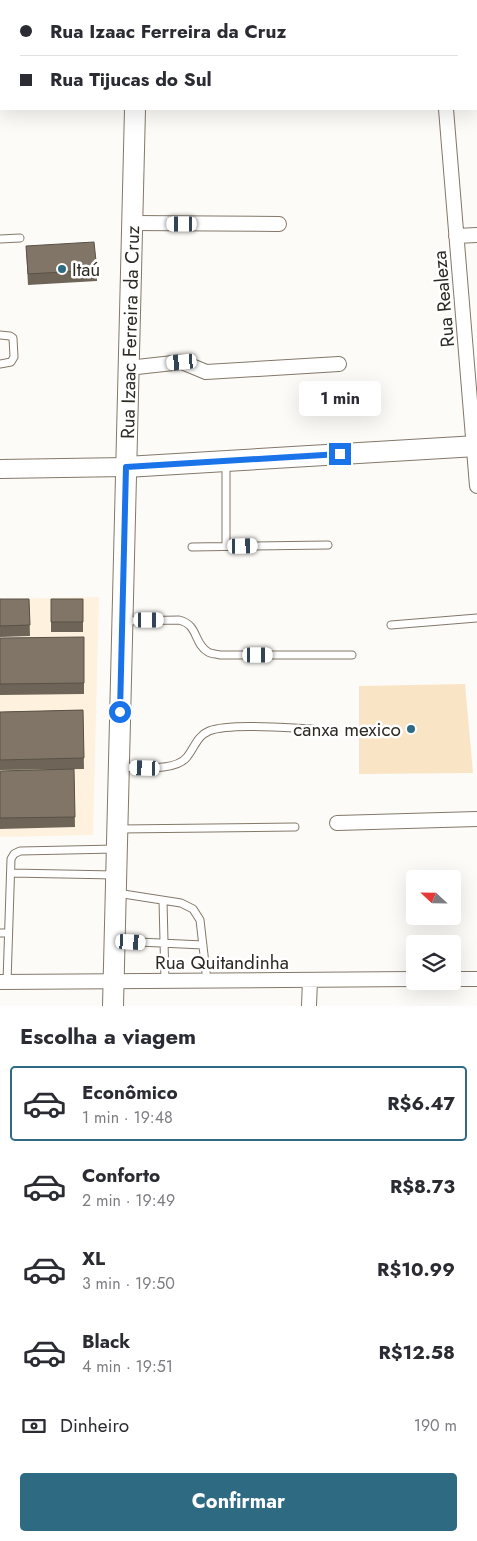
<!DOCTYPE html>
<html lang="pt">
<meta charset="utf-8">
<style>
:root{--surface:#fff;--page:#f2f2f3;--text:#2b2b33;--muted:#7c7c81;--line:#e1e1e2;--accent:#2e6b82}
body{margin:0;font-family:Jost,sans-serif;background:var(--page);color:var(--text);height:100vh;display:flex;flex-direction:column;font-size:19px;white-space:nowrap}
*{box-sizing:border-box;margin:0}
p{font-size:16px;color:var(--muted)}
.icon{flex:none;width:28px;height:28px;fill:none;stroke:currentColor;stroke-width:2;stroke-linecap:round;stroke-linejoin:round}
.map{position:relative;height:1006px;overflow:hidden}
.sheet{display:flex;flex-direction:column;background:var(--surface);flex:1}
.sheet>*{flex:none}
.top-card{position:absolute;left:0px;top:0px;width:478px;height:110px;box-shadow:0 5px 20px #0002;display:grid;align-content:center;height:110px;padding:0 20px;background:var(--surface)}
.needle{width:32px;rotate:292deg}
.buttons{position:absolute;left:406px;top:870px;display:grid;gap:10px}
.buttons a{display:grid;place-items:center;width:55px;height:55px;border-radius:5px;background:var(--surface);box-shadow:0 5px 20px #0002;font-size:25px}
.end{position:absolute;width:22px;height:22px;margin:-11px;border:6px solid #1a73e8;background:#fff;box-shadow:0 0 0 2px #fff}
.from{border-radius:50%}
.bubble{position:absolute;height:35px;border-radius:5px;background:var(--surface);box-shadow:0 5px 20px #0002;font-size:16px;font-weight:700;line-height:35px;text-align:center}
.car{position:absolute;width:15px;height:30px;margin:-15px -8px;border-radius:6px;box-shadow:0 0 4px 1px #0007;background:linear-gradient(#fff 24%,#345 0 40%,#fff 0 76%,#345 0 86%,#fff 0)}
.top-card b{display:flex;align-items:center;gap:18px;height:48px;font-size:19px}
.top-card b+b{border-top:1px solid var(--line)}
.top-card i{width:12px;height:12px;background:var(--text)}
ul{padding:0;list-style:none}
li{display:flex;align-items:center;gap:15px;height:75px;margin:0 10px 8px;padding:0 10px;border:2px solid transparent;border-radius:5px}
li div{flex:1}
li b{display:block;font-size:19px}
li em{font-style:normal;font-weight:700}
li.current{border-color:var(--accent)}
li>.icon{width:45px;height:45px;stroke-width:1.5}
h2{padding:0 20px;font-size:22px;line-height:60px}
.pay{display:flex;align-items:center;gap:12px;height:55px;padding:0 20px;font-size:19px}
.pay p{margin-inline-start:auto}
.primary-button{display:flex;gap:10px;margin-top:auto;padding:10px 20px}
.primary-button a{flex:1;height:58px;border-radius:5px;background:var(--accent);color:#fff;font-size:20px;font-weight:700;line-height:58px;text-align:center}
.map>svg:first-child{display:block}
.built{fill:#fef1de}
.green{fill:#fae4c6}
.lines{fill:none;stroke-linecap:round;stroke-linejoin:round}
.service-casing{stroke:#837869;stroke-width:9}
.minor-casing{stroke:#837869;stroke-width:16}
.tertiary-casing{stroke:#837869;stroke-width:20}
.secondary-casing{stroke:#837869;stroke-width:22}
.service{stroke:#fff;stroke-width:7}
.minor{stroke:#fff;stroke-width:14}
.tertiary{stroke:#fff;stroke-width:18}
.secondary{stroke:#fff;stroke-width:20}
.wall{fill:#6e6558}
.building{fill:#807566;stroke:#5a5247}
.route{stroke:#1a73e8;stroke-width:6}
.poi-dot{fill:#2e6b82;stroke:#fff;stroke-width:2}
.labels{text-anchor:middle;stroke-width:5;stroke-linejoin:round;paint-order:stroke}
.poi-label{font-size:19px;fill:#2d2923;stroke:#fff;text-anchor:start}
.street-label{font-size:19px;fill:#2d2923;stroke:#fff}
</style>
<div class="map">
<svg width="477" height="1006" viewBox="0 0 477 1006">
<rect width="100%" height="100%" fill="#fdfbf7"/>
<path class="built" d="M99,597L93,835L0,837V599Z"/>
<path class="green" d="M465,684L473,773L359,774V686Z"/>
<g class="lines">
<defs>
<path id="service" d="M0,239L20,238
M0,335L10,336L13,338L14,357L11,362L0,364
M226,462V546
M192,547L328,545
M125,621L179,620C199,625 193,643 208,652C211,654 217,654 220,655H352
M391,625L477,618
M121,767C140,767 175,772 187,757C195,747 197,736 209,731C230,723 288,728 313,729
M120,829L295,827
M11,873L115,875
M117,893L181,903L193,909L200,920L207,981
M163,901L165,981
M0,933H8
M117,941L203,945
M7,982L11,859L14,854L20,851L116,849"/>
<path id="minor" d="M476,68H477
M446,109L477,486
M132,223L279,224
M456,236L477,235
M128,368L182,362L206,372L339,364
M337,823L477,819
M452,979H477
M0,982L415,979
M309,1006L310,980"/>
<path id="tertiary" d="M0,469L126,467"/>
<g id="secondary">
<path d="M137,1L138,0"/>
<path d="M126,467L477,446"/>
<path id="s1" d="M113,1006L135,109"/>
</g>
</defs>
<use href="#service" class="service-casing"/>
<use href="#minor" class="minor-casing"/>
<use href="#tertiary" class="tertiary-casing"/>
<use href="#secondary" class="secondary-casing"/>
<use href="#service" class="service"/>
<use href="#minor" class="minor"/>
<use href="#tertiary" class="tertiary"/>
<use href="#secondary" class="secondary"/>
</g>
<path class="wall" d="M26,246L97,270V281L28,285Z
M0,599H29L30,636L0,637Z
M51,599H83V632H51Z
M0,638L84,683V694L0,695Z
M83,710L84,769L0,770V712Z
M74,769L75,827L0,829V771Z"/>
<path class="building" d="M290,0H348V1H290Z
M94,242L97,270L28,274L26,246Z
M0,599H29L30,625L0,626Z
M51,599H83V622H51Z
M84,637V683L0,684V638Z
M83,710L84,758L0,760V712Z
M74,769L75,817L0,818V771Z"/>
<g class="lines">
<path class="route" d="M120,712L126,467L340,454"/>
</g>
<g class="poi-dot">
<circle cx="62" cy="269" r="5"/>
<circle cx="411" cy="729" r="5"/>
</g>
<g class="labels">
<g class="poi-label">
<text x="72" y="276">Itaú</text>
<text x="401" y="736" text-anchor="end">canxa mexico</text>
</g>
<g class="street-label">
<text transform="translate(443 299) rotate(-95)" y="7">Rua Realeza</text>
<text dy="7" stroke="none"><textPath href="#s1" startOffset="674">Rua Izaac Ferreira da Cruz</textPath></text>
<text x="222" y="969">Rua Quitandinha</text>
</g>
</g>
</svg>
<div class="buttons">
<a><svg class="needle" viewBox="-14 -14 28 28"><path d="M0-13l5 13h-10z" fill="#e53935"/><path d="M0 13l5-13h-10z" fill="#7c7c81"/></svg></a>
<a><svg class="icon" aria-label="layers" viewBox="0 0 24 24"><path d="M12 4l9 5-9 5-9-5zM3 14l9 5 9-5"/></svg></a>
</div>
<i class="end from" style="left:120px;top:712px"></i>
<i class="end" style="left:340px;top:454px"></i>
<div class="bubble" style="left:299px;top:381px;width:82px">1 min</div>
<i class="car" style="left:182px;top:224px;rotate:270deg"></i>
<i class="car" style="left:182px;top:362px;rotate:265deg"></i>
<i class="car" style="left:243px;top:546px;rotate:89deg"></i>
<i class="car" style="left:149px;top:620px;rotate:90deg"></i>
<i class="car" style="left:258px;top:655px;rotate:90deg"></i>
<i class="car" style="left:145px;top:768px;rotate:272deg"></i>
<i class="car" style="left:131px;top:942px;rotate:93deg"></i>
<div class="top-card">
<b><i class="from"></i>Rua Izaac Ferreira da Cruz</b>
<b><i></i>Rua Tijucas do Sul</b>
</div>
</div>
<section class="sheet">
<h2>Escolha a viagem</h2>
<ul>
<li class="current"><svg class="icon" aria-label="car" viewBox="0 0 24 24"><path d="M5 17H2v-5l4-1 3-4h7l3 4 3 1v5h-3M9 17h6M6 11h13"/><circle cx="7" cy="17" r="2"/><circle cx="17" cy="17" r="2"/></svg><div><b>Econômico</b><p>1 min · 19:48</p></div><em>R$6.47</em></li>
<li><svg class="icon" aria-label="car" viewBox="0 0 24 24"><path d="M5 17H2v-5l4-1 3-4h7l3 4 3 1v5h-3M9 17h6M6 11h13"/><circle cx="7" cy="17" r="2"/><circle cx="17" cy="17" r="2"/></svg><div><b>Conforto</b><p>2 min · 19:49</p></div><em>R$8.73</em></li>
<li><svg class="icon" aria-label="car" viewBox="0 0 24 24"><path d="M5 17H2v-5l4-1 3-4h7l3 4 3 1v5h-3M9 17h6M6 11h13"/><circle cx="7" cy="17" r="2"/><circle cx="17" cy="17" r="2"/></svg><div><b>XL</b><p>3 min · 19:50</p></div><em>R$10.99</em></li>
<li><svg class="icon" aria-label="car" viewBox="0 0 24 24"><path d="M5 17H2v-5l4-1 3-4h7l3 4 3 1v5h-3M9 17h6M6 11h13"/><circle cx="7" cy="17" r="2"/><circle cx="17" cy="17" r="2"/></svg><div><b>Black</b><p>4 min · 19:51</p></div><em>R$12.58</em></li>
</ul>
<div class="pay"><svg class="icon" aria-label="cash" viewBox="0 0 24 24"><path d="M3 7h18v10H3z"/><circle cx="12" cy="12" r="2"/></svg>Dinheiro<p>190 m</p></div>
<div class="primary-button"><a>Confirmar</a></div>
</section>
